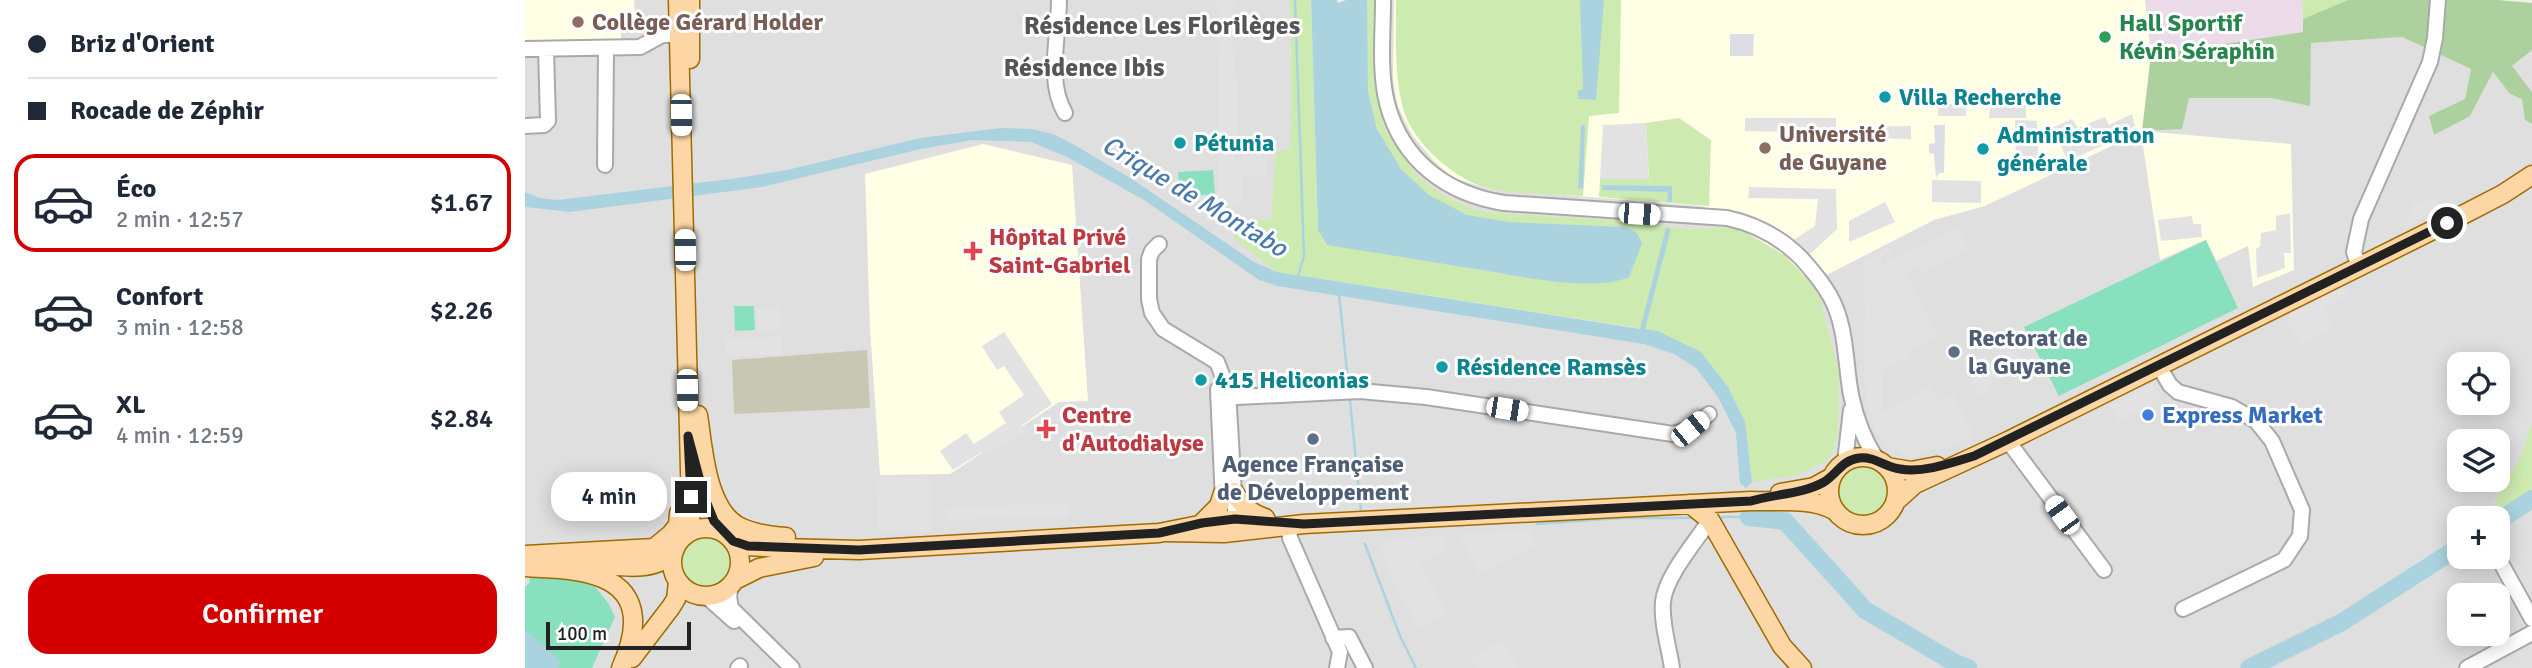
<!DOCTYPE html>
<html lang="fr">
<meta charset="utf-8">
<style>
:root{--surface:#fff;--page:#f2f2f3;--text:#1f2937;--muted:#747a83;--line:#e0e1e3;--accent:#d40000}
body{margin:0;font-family:Signika,sans-serif;background:var(--page);color:var(--text);height:100vh;display:flex;flex-direction:column;font-size:26px;white-space:nowrap}
*{box-sizing:border-box;margin:0}
p{font-size:23px;color:var(--muted)}
.icon{flex:none;width:38px;height:38px;fill:none;stroke:currentColor;stroke-width:2;stroke-linecap:round;stroke-linejoin:round}
.map{position:relative;flex:1;overflow:hidden}
.panel{display:flex;flex-direction:column;background:var(--surface);width:525px}
.panel>*{flex:none}
.banner{display:grid;align-content:center;height:154px;padding:0 28px;background:var(--surface)}
.fabs{position:absolute;left:1922px;top:352px;display:grid;gap:14px}
.fabs a{display:grid;place-items:center;width:63px;height:63px;border-radius:14px;background:var(--surface);box-shadow:0 4px 18px #0003;font-size:35px}
.scale{position:absolute;left:21px;bottom:18px;width:145px;box-sizing:border-box;padding-left:7px;border:4px solid #222;border-top:0;font-size:19px;line-height:24px;white-space:nowrap;color:#222;-webkit-text-stroke:5px #fff;paint-order:stroke}
.end{position:absolute;width:32px;height:32px;margin:-16px;border:9px solid #222;background:#fff;box-shadow:0 0 0 4px #fff}
.from{border-radius:50%}
.bubble{position:absolute;height:49px;border-radius:21px;background:var(--surface);box-shadow:0 4px 18px #0003;font-size:23px;font-weight:600;line-height:49px;text-align:center}
.car{position:absolute;width:21px;height:42px;margin:-21px -10px;border-radius:9px;box-shadow:0 0 5px 2px #0007;background:linear-gradient(#fff 24%,#345 0 40%,#fff 0 76%,#345 0 86%,#fff 0)}
.banner b{display:flex;align-items:center;gap:24px;height:66px;font-size:26px}
.banner b+b{border-top:2px solid var(--line)}
.banner i{width:18px;height:18px;background:var(--text)}
ul{padding:0;list-style:none}
li{display:flex;align-items:center;gap:21px;height:98px;margin:0 14px 10px;padding:0 14px;border:4px solid transparent;border-radius:21px}
li div{flex:1}
li b{display:block;font-size:26px}
li em{font-style:normal;font-weight:600}
li.selected{border-color:var(--accent)}
li>.icon{width:63px;height:63px;stroke-width:1.5}
.button{display:flex;gap:14px;margin-top:auto;padding:14px 28px}
.button a{flex:1;height:80px;border-radius:21px;background:var(--accent);color:#fff;font-size:28px;font-weight:600;line-height:80px;text-align:center}
main{display:flex;flex:1;min-height:0}
.map>svg:first-child{display:block}
.residential{fill:#e0dfdf;fill-rule:evenodd}
.industrial{fill:#ebdbe8}
.education{fill:#ffffe5}
.construction{fill:#c7c7b4}
.grass{fill:#cdebb0}
.forest{fill:#add19e}
.pitch{fill:#88e0be}
.parking{fill:#e2e2e2}
.plaza{fill:#dddde8}
.water{fill:#aad3df}
.lines{fill:none;stroke-linecap:round;stroke-linejoin:round}
.stream{stroke:#aad3df;stroke-width:2.5}
.river{stroke:#aad3df;stroke-width:18}
.minor-casing{stroke:#a9a9a9;stroke-width:18}
.major-casing{stroke:#a06b00;stroke-width:21}
.minor{stroke:#fff;stroke-width:14}
.major{stroke:#fcd6a4;stroke-width:18}
.route{stroke:#222;stroke-width:9}
.education-dot{fill:#8d6e63;stroke:#fff;stroke-width:2.5}
.leisure-dot{fill:#2e9e5b;stroke:#fff;stroke-width:2.5}
.culture-dot{fill:#0f9aa8;stroke:#fff;stroke-width:2.5}
.health-dot{fill:#e0444e;stroke:#fff;stroke-width:2.5}
.service-dot{fill:#5c6f8a;stroke:#fff;stroke-width:2.5}
.shop-dot{fill:#3f7fe0;stroke:#fff;stroke-width:2.5}
.labels{text-anchor:middle;stroke-width:6;stroke-linejoin:round;paint-order:stroke}
.education-label{font-size:24px;font-weight:bold;fill:#785e54;stroke:#fff;text-anchor:start}
.leisure-label{font-size:24px;font-weight:bold;fill:#27864d;stroke:#fff;text-anchor:start}
.culture-label{font-size:24px;font-weight:bold;fill:#0d838f;stroke:#fff;text-anchor:start}
.health-label{font-size:24px;font-weight:bold;fill:#be3a42;stroke:#fff;text-anchor:start}
.service-label{font-size:24px;font-weight:bold;fill:#4e5e75;stroke:#fff;text-anchor:start}
.shop-label{font-size:24px;font-weight:bold;fill:#366cbe;stroke:#fff;text-anchor:start}
.neighbourhood-label{font-size:26px;font-weight:bold;fill:#555;stroke:#fff}
.water-label{font-size:26px;font-style:italic;fill:#4a7aab;stroke:#fff}
</style>
<main>
<section class="panel">
<div class="banner">
<b><i class="from"></i>Briz d'Orient</b>
<b><i></i>Rocade de Zéphir</b>
</div>
<ul>
<li class="selected"><svg class="icon" aria-label="car" viewBox="0 0 24 24"><path d="M5 17H2v-5l4-1 3-4h7l3 4 3 1v5h-3M9 17h6M6 11h13"/><circle cx="7" cy="17" r="2"/><circle cx="17" cy="17" r="2"/></svg><div><b>Éco</b><p>2 min · 12:57</p></div><em>$1.67</em></li>
<li><svg class="icon" aria-label="car" viewBox="0 0 24 24"><path d="M5 17H2v-5l4-1 3-4h7l3 4 3 1v5h-3M9 17h6M6 11h13"/><circle cx="7" cy="17" r="2"/><circle cx="17" cy="17" r="2"/></svg><div><b>Confort</b><p>3 min · 12:58</p></div><em>$2.26</em></li>
<li><svg class="icon" aria-label="car" viewBox="0 0 24 24"><path d="M5 17H2v-5l4-1 3-4h7l3 4 3 1v5h-3M9 17h6M6 11h13"/><circle cx="7" cy="17" r="2"/><circle cx="17" cy="17" r="2"/></svg><div><b>XL</b><p>4 min · 12:59</p></div><em>$2.84</em></li>
</ul>
<div class="button"><a>Confirmer</a></div>
</section>
<div class="map">
<svg width="2007" height="668" viewBox="0 0 2007 668">
<rect width="100%" height="100%" fill="#f2efe9"/>
<path class="residential" d="M0,0H765L766,148L751,153L746,219L713,222L752,272L1133,331L1305,458L1313,435L1314,374L1211,227L1171,229L1083,220L974,213L951,210L922,197L902,184L887,169L861,131L850,86V0H1620L1626,55L1617,131L1663,98H1746L1785,105V43L1877,37L1946,69L1940,99L1945,116L1968,72L1985,94L1997,99L2000,120L2007,124V668H0ZM1934,364H1972V402H1934ZM1934,441H1972V480H1934ZM1934,518H1972V556H1934ZM1934,595H1972V634H1934Z
M2007,50V92L1986,66Z"/>
<path class="industrial" d="M1620,0H1777L1778,32L1626,55Z"/>
<path class="education" d="M0,0H109L110,20L96,31V42L0,43Z
M869,0H1620L1626,55L1617,131L1766,144L1769,270L1728,287L1723,246L1691,261L1680,240L1635,260L1616,132L1460,206L1409,220L1286,283L1259,255L1177,206L965,189L928,178L908,160L887,135L873,107L868,80Z
M458,144L547,165L563,401L534,402L425,474L355,475L345,328L340,174Z"/>
<path class="construction" d="M342,350L345,408L209,414L207,360Z"/>
<path class="grass" d="M765,0H786L793,230L1033,225C1004,223 970,224 942,215C890,198 849,146 843,91C840,62 842,30 842,0H850V86L861,131L887,169L902,184L922,197L951,210L974,213L1083,220L1171,229L1211,227L1259,255L1286,283L1295,297L1314,374L1313,435L1305,458L1274,475L1227,482L1220,422L1203,387L1133,331L752,272L709,238L713,222L746,219L751,152L766,148Z
M871,0H1096L1094,113L1064,116L1058,196C1028,194 996,194 966,189C932,182 887,143 878,108C869,73 871,36 871,0Z
M1777,0H1823L1778,19Z
M1154,118L1186,140L1184,206L1074,197L1075,179H1124L1121,123Z
M2007,424V489L1976,510L1970,500L1994,461Z
M1310 490a28 28 0 1 1 56 0a28 28 0 1 1-56 0Z
M155 563a25 25 0 1 1 50 0a25 25 0 1 1-50 0Z"/>
<path class="forest" d="M1823,0H1972L2007,3V50L1987,66L2007,92V124L2000,120L1997,99L1985,94L1968,72L1945,116L1909,135L1904,116L1940,99L1946,69L1877,37L1786,43L1785,106L1746,98H1664L1657,129L1617,131L1626,55L1778,32V19Z"/>
<path class="pitch" d="M688,170L690,194L655,197L653,172Z
M1681,240L1713,308L1534,396L1499,327Z
M209,306H229L230,330L210,331Z
M31,577L66,582L84,604L90,617L67,668H0V587L5,582L4,578Z"/>
<path class="parking" d="M692,0H711V9H707L709,79H713V151L708,152L711,158L716,161L717,156L741,155V175H718L716,206L693,205Z
M1413,104H1441V116H1413Z
M1465,105H1501V118H1464Z
M1607,114L1610,126L1606,128L1607,132L1543,161L1527,128L1547,119L1553,128L1580,117L1584,125Z
M1220,118H1311V133L1220,131Z
M1490,120L1512,121L1513,166H1505V170L1491,171Z
M1121,123L1124,179H1075L1078,125Z
M1386,126V139L1332,138V127Z
M1407,180L1456,181V203L1407,202Z
M1224,187L1311,189L1312,229L1283,256L1267,241L1290,226L1293,199L1223,198Z
M1912,199L1914,209L1881,226L1889,203Z
M1360,202L1370,222L1324,242V221Z
M1765,213L1766,253H1759L1760,268L1732,278L1731,249L1735,246L1736,233L1751,230V216Z
M1667,216L1668,224H1676L1677,237L1636,241L1633,220Z
M1434,228L1444,249L1397,273L1393,265L1380,272L1412,335L1384,351L1386,356L1357,370V412L1405,387L1413,400L1428,394L1448,435L1412,453L1409,448L1384,458L1363,444L1350,431L1342,403L1340,387L1339,260L1364,247L1366,252L1356,258L1358,263Z
M1815,285L1823,296L1798,309L1809,327L1776,345L1762,321L1768,317L1764,311Z
M255,308L256,330L233,331L232,309Z
M479,332L527,404L496,426L499,432L460,456L457,452L428,470L415,451L441,433L449,444L481,423L474,412L499,395L479,366L472,370L457,346Z
M257,337V355L201,356V339Z
M1490,349L1500,367L1463,385L1465,390L1454,396L1446,381L1449,379L1445,372Z
M1629,383L1637,398L1594,421L1586,406Z
M354,478H406V531L353,530Z
M762,489V514L728,516L720,494Z
M544,504L545,517L420,519L421,507Z
M1004,530L1011,545L954,574L934,534Z
M917,535L923,548L895,564L922,613L893,628L866,579L856,541Z
M976,640L993,668H952L946,658Z"/>
<path class="plaza" d="M1205,34H1229L1228,56H1205Z
M1409,125H1420L1419,173H1414L1411,178L1409,154L1404,153V144L1410,143Z"/>
<path class="water" d="M786,0H812L813,3L821,0H842L843,92L852,129L876,169L904,195L942,215L984,222L1101,227L1112,233L1117,243L1104,277C1068,293 990,275 951,269C901,261 852,253 802,245L793,230Z
M1055,0H1079L1071,100L1053,99V91L1058,89Z
M1056,125H1060L1058,189L1053,188Z
M476,128L507,129L528,134L546,143L607,179L729,262L752,272L1115,329L1141,228L1146,229L1120,329L1133,331L1176,352L1203,387L1220,422L1227,482L1221,488L1215,483L1211,433L1193,397L1171,368L1149,354L1119,344L752,286L734,280L619,200L542,157L506,142L447,140L396,149L237,187L45,212L0,207V192L15,198L33,200L213,178L262,170L395,138Z
M1077,185L1147,186V202H1142L1143,192L1077,190Z
M0,629L37,663L32,668H0Z"/>
<g class="lines">
<path class="stream" d="M770,0L779,256L773,276
M814,294L823,381
M825,401L836,511
M1195,522L1197,517H1224
M1012,524L1097,518H1170
M840,544L875,636L891,668
M1255,656L1263,668"/>
<path class="river" d="M1224,517L1260,521L1340,610L1430,663L1443,668
M1972,522L2007,499
M1724,668L1817,622L1934,547"/>
<defs>
<path id="minor" d="M534,0C534,37 521,80 540,113
M858,0C858,34 854,71 862,103C877,161 922,194 979,203L1202,218C1230,224 1255,237 1276,258C1287,270 1297,282 1305,296C1322,326 1320,363 1326,395C1331,419 1339,440 1352,460
M0,49L115,47L137,35H163
M0,126L19,125L23,121L21,49
M80,165L81,49
M634,244L627,251L624,259V299L627,313L638,329L692,362L703,390L711,528
M1834,267L1829,252L1836,219L1905,62L1910,38L1913,0
M1633,365L1645,385L1653,392L1707,407L1731,421L1747,441L1777,510L1775,536L1759,560L1658,609
M693,389L698,502
M693,398L835,391L901,397L1148,434L1165,429L1184,414
M1483,441L1579,570
M1320,462L1326,410
M764,526L765,538L815,652L812,668
M1972,556L2007,619
M206,585L204,597L206,608L267,668
M181,596L209,621
M808,638L824,637L840,668
M213,668L215,666
M1147,668C1144,647 1136,623 1138,602C1140,577 1171,541 1185,520
M1942,668L2007,633"/>
<path id="major" d="M153,0L166,509L165,523L159,536
M165,59V0
M173,415C178,447 181,508 213,526C228,534 245,536 261,537
M1304 491a34 34 0 1 1 68 0a34 34 0 1 1-68 0Z
M1362,467L1386,471L1412,466
M709,492C717,505 725,513 740,518
M1255,493L1289,487L1307,477
M1370,502L1390,484L1483,441L1922,223L1978,194L2007,175
M1165,504L1185,520L1257,646L1277,668
M677,523L694,506L698,493
M147 562a34 34 0 1 1 68 0a34 34 0 1 1-68 0Z
M641,532L699,533L779,524L1226,501C1253,502 1285,497 1309,510
M208,541L223,546L256,548L334,550L634,533L699,520H741
M0,555L129,548L146,534L153,525L154,513
M55,562C84,564 132,577 150,549
M0,567C25,569 54,568 77,578C119,595 111,635 96,668
M210,580L234,568L289,557
M107,658L146,607L151,599L153,582"/>
</defs>
<use href="#minor" class="minor-casing"/>
<use href="#major" class="major-casing"/>
<use href="#minor" class="minor"/>
<use href="#major" class="major"/>
</g>
<g class="lines">
<path class="route" d="M166,497L163,436L179,496L189,521L208,541L223,546L334,550L634,533L677,523L710,519L779,524L1226,501C1249,494 1278,494 1299,482C1312,474 1317,460 1334,458C1349,456 1360,467 1375,469C1399,473 1426,463 1449,456L1922,223"/>
</g>
<g class="education-dot">
<circle cx="53" cy="22" r="7"/>
<circle cx="1240" cy="148" r="7"/>
</g>
<circle class="leisure-dot" cx="1580" cy="37" r="7"/>
<g class="culture-dot">
<circle cx="1360" cy="97" r="7"/>
<circle cx="655" cy="143" r="7"/>
<circle cx="1458" cy="149" r="7"/>
<circle cx="917" cy="367" r="7"/>
<circle cx="676" cy="380" r="7"/>
</g>
<g class="health-dot">
<path d="M444.5 240.5h7v7h7v7h-7v7h-7v-7h-7v-7h7z"/>
<path d="M517.5 418.5h7v7h7v7h-7v7h-7v-7h-7v-7h7z"/>
</g>
<g class="service-dot">
<circle cx="1429" cy="352" r="7"/>
<circle cx="788" cy="439" r="7"/>
</g>
<circle class="shop-dot" cx="1623" cy="415" r="7"/>
<g class="labels">
<g class="education-label">
<text x="67" y="30">Collège Gérard Holder</text>
<text x="1254" y="142">Université<tspan x="1254" dy="28">de Guyane</tspan></text>
</g>
<g class="leisure-label">
<text x="1594" y="31">Hall Sportif<tspan x="1594" dy="28">Kévin Séraphin</tspan></text>
</g>
<g class="culture-label">
<text x="1374" y="105">Villa Recherche</text>
<text x="1472" y="143">Administration<tspan x="1472" dy="28">générale</tspan></text>
<text x="669" y="151">Pétunia</text>
<text x="931" y="375">Résidence Ramsès</text>
<text x="690" y="388">415 Heliconias</text>
</g>
<g class="health-label">
<text x="464" y="245">Hôpital Privé<tspan x="464" dy="28">Saint-Gabriel</tspan></text>
<text x="537" y="423">Centre<tspan x="537" dy="28">d'Autodialyse</tspan></text>
</g>
<g class="service-label">
<text x="1443" y="346">Rectorat de<tspan x="1443" dy="28">la Guyane</tspan></text>
<text x="788" y="472" text-anchor="middle">Agence Française<tspan x="788" dy="28">de Développement</tspan></text>
</g>
<g class="shop-label">
<text x="1637" y="423">Express Market</text>
</g>
<g class="neighbourhood-label">
<text x="637" y="34">Résidence Les Florilèges</text>
<text x="559" y="76">Résidence Ibis</text>
</g>
<g class="water-label">
<text transform="translate(670 196) rotate(31)" y="9">Crique de Montabo</text>
</g>
</g>
</svg>
<div class="fabs">
<a><svg class="icon" aria-label="locate" viewBox="0 0 24 24"><circle cx="12" cy="12" r="6"/><path d="M12 2v4M12 18v4M2 12h4M18 12h4"/></svg></a>
<a><svg class="icon" aria-label="layers" viewBox="0 0 24 24"><path d="M12 4l9 5-9 5-9-5zM3 14l9 5 9-5"/></svg></a>
<a>+</a>
<a>−</a>
</div>
<div class="scale">100 m</div>
<i class="end from" style="left:1922px;top:223px"></i>
<i class="end" style="left:166px;top:497px"></i>
<div class="bubble" style="left:26px;top:472px;width:116px">4 min</div>
<i class="car" style="left:156px;top:115px;rotate:179deg"></i>
<i class="car" style="left:1114px;top:214px;rotate:94deg"></i>
<i class="car" style="left:160px;top:250px;rotate:359deg"></i>
<i class="car" style="left:162px;top:390px;rotate:179deg"></i>
<i class="car" style="left:982px;top:409px;rotate:99deg"></i>
<i class="car" style="left:1165px;top:429px;rotate:51deg"></i>
<i class="car" style="left:1537px;top:515px;rotate:324deg"></i>
</div>
</main>
